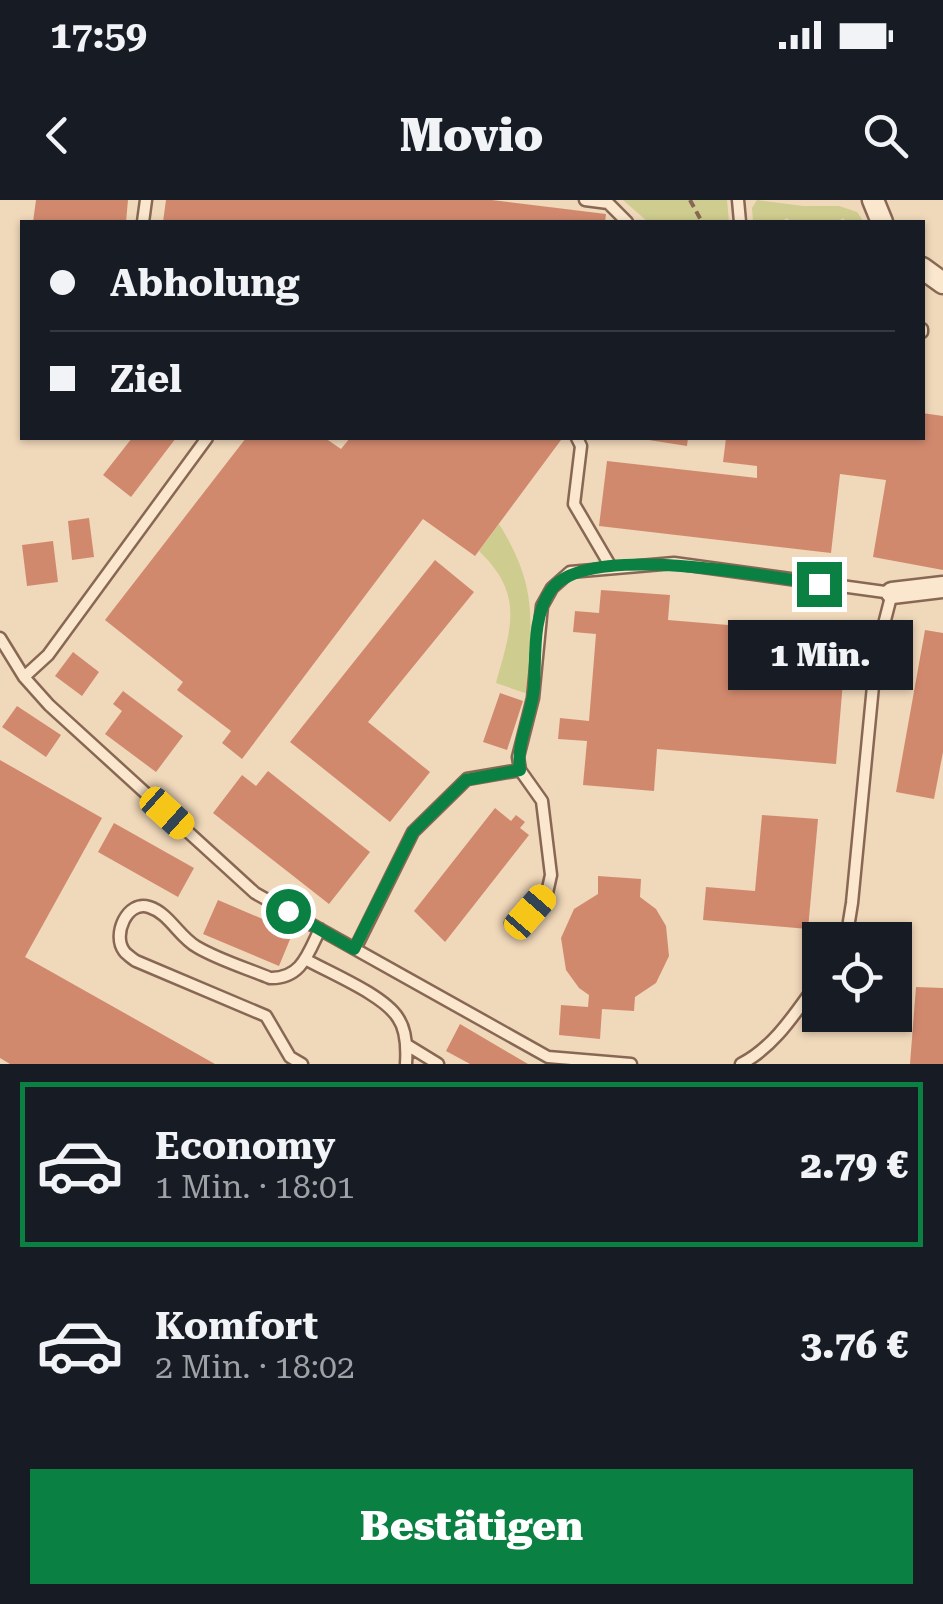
<!DOCTYPE html>
<html lang="de">
<meta charset="utf-8">
<style>
:root{--surface:#171b24;--page:#242831;--text:#f1f3f6;--muted:#9ea1a6;--line:#363941;--accent:#0b8043}
body{margin:0;font-family:"Roboto Serif",serif;background:var(--page);color:var(--text);height:100vh;display:flex;flex-direction:column;font-size:38px;white-space:nowrap}
*{box-sizing:border-box;margin:0}
p{font-size:32px;color:var(--muted)}
.icon{flex:none;width:55px;height:55px;fill:none;stroke:currentColor;stroke-width:2;stroke-linecap:round;stroke-linejoin:round}
.map{position:relative;height:864px;overflow:hidden}
.drawer{display:flex;flex-direction:column;background:var(--surface);flex:1}
.drawer>*{flex:none}
.hud{position:absolute;left:20px;top:20px;width:905px;height:220px;border-radius:0px;box-shadow:0 2px 8px #0004;display:grid;align-content:center;height:220px;padding:0 30px;background:var(--surface)}
.controls{position:absolute;left:802px;top:722px;display:grid;gap:20px}
.controls a{display:grid;place-items:center;width:110px;height:110px;border-radius:0px;background:var(--surface);box-shadow:0 2px 8px #0004;font-size:50px}
.end{position:absolute;width:45px;height:45px;margin:-22px;border:12px solid #0b8043;background:#fff;box-shadow:0 0 0 5px #fff}
.from{border-radius:50%}
.bubble{position:absolute;height:70px;border-radius:0px;background:var(--surface);box-shadow:0 2px 8px #0004;font-size:32px;font-weight:800;line-height:70px;text-align:center}
.car{position:absolute;width:30px;height:60px;margin:-30px -15px;border-radius:12px;box-shadow:0 0 8px 2px #0007;background:linear-gradient(#f5c518 24%,#345 0 40%,#f5c518 0 76%,#345 0 86%,#f5c518 0)}
.hud b{display:flex;align-items:center;gap:35px;height:95px;font-size:38px}
.hud b+b{border-top:2px solid var(--line)}
.hud i{width:25px;height:25px;background:var(--text)}
ul{padding:18px 0 0;list-style:none}
li{display:flex;align-items:center;gap:30px;height:165px;margin:0 20px 15px;padding:0 10px;border:5px solid transparent;border-radius:0px}
li div{flex:1}
li b{display:block;font-size:38px}
li em{font-style:normal;font-weight:800}
li.selected{border-color:var(--accent)}
li>.icon{width:90px;height:90px;stroke-width:1.5}
.action{display:flex;gap:20px;margin-top:auto;padding:20px 30px}
.action a{flex:1;height:115px;border-radius:0px;background:var(--accent);color:#fff;font-size:40px;font-weight:800;line-height:115px;text-align:center}
.status{display:flex;justify-content:space-between;align-items:center;height:70px;padding:0 50px;background:var(--surface);direction:ltr}
.status svg{height:28px;fill:currentColor}
header{display:flex;justify-content:space-between;align-items:center;height:130px;padding:0 30px;background:var(--surface);font-size:45px;font-weight:800}
.map>svg:first-child{display:block}
.green{fill:#cecc8e}
.building{fill:#d1896e}
.lines{fill:none;stroke-linecap:round;stroke-linejoin:round}
.lane-casing{stroke:#886854;stroke-width:15}
.street-casing{stroke:#886854;stroke-width:25}
.path{stroke:#886854;stroke-width:4;stroke-dasharray:8 5;stroke-linecap:butt}
.lane{stroke:#fbe7ce;stroke-width:10}
.street{stroke:#fbe7ce;stroke-width:20}
.route{stroke:#0b8043;stroke-width:12}
</style>
<div class="status"><b>17:59</b><svg viewBox="0 0 49 12"><path d="M0 12V9h3v3zM5 12V6h3v6zM10 12V3h3v9zM15 12V0h3v12zM26 1h20v11H26zM47 4h2v5h-2z"/></svg></div>
<header><svg class="icon" aria-label="back" viewBox="0 0 24 24"><path d="M15 5l-7 7 7 7"/></svg>Movio<svg class="icon" aria-label="search" viewBox="0 0 24 24"><circle cx="10" cy="10" r="6"/><path d="M15 15l6 6"/></svg></header>
<div class="map">
<svg width="943" height="864" viewBox="0 0 943 864">
<rect width="100%" height="100%" fill="#f0d8ba"/>
<path class="green" d="M623,0H727L729,22H648Z
M757,0L803,6H839L857,12L864,22H846L843,18L838,22H791L787,18L781,22H753L752,8Z
M499,324C540,390 530,421 528,494L496,483C511,428 525,395 479,351Z"/>
<path class="building" d="M36,0H128L126,22H33Z
M166,0H492L606,14L605,22H163Z
M922,213L943,216V370L873,357L886,280L840,274L831,353L599,326L607,261L757,278V266L723,262L726,238H922Z
M132,238H176L131,297L103,275Z
M246,238H325L341,249L350,238L561,240L475,356L423,319L242,559L222,543L231,531L177,490L183,482L105,420Z
M636,238H688L687,246Z
M89,318L94,357L72,360L68,321Z
M53,341L58,382L27,386L22,345Z
M435,360L474,392L368,522L430,572L390,622L290,542Z
M601,390L670,395L668,420L847,435L836,564L657,549L654,591L583,585L587,541L558,539L560,518L589,521L596,434L573,432L575,411L599,413Z
M925,430L943,433V552L934,599L896,592Z
M73,452L99,472L82,496L55,476Z
M123,491L183,536L156,572L105,534L122,511L113,504Z
M500,493L523,501L507,550L483,542Z
M17,506L61,535L46,557L2,527Z
M0,560L102,618L25,757L215,864H10L0,858Z
M268,571L370,652L329,704L213,613L242,575L256,586Z
M495,608L511,621L516,615L525,622L520,628L529,635L445,742L414,711Z
M762,615L818,619L808,729L703,720L706,687L755,691Z
M114,623L194,668L178,697L98,652Z
M598,676L641,679L640,697L656,709L666,726L669,756L656,783L635,797L634,811L602,809L600,839L559,835L561,805L588,807L589,795L579,788L566,770L561,738L574,709L598,694Z
M218,700L293,732L279,766L203,734Z
M916,787L943,788V864H910Z
M460,824L528,864H470L446,851Z"/>
<g class="lines">
<defs>
<path id="lane" d="M585,0L608,3L627,22
M738,0L740,22
M143,22L146,0
M922,129V132
M577,238L581,246L574,304L611,367
M0,438L24,477L49,505L255,693L548,857L631,864
M24,477L48,455L207,238
M511,723L530,711L547,693L551,675L542,601L520,570
M355,749L413,632L467,579L520,570L518,557L533,498L542,406L552,388L570,372L674,363L892,393L876,455L852,703L846,740
M305,759C330,773 384,795 398,818C407,831 407,849 406,864
M407,845L438,864
M302,864L290,857L266,816L136,761C134,760 125,753 124,751C112,735 127,700 149,707C169,713 179,737 197,747C219,760 246,768 270,778C301,779 308,754 320,729
M741,864C776,846 797,810 820,779"/>
<path id="street" d="M873,0L882,22
M922,68L943,83
M892,393L943,387"/>
</defs>
<use href="#lane" class="lane-casing"/>
<use href="#street" class="street-casing"/>
<path class="path" d="M690,0L702,22"/>
<use href="#lane" class="lane"/>
<use href="#street" class="street"/>
</g>
<g class="lines">
<path class="route" d="M288,711L354,749L413,632L466,580L520,570C516,542 532,515 534,487C536,457 532,416 551,390C585,341 764,376 819,384"/>
</g>
</svg>
<div class="controls">
<a><svg class="icon" aria-label="locate" viewBox="0 0 24 24"><circle cx="12" cy="12" r="6"/><path d="M12 2v4M12 18v4M2 12h4M18 12h4"/></svg></a>
</div>
<i class="end from" style="left:288px;top:711px"></i>
<i class="end" style="left:819px;top:384px"></i>
<div class="bubble" style="left:728px;top:420px;width:185px">1 Min.</div>
<i class="car" style="left:167px;top:613px;rotate:132deg"></i>
<i class="car" style="left:530px;top:712px;rotate:41deg"></i>
<div class="hud">
<b><i class="from"></i>Abholung</b>
<b><i></i>Ziel</b>
</div>
</div>
<section class="drawer">
<ul>
<li class="selected"><svg class="icon" aria-label="car" viewBox="0 0 24 24"><path d="M5 17H2v-5l4-1 3-4h7l3 4 3 1v5h-3M9 17h6M6 11h13"/><circle cx="7" cy="17" r="2"/><circle cx="17" cy="17" r="2"/></svg><div><b>Economy</b><p>1 Min. · 18:01</p></div><em>2.79 €</em></li>
<li><svg class="icon" aria-label="car" viewBox="0 0 24 24"><path d="M5 17H2v-5l4-1 3-4h7l3 4 3 1v5h-3M9 17h6M6 11h13"/><circle cx="7" cy="17" r="2"/><circle cx="17" cy="17" r="2"/></svg><div><b>Komfort</b><p>2 Min. · 18:02</p></div><em>3.76 €</em></li>
</ul>
<div class="action"><a>Bestätigen</a></div>
</section>
